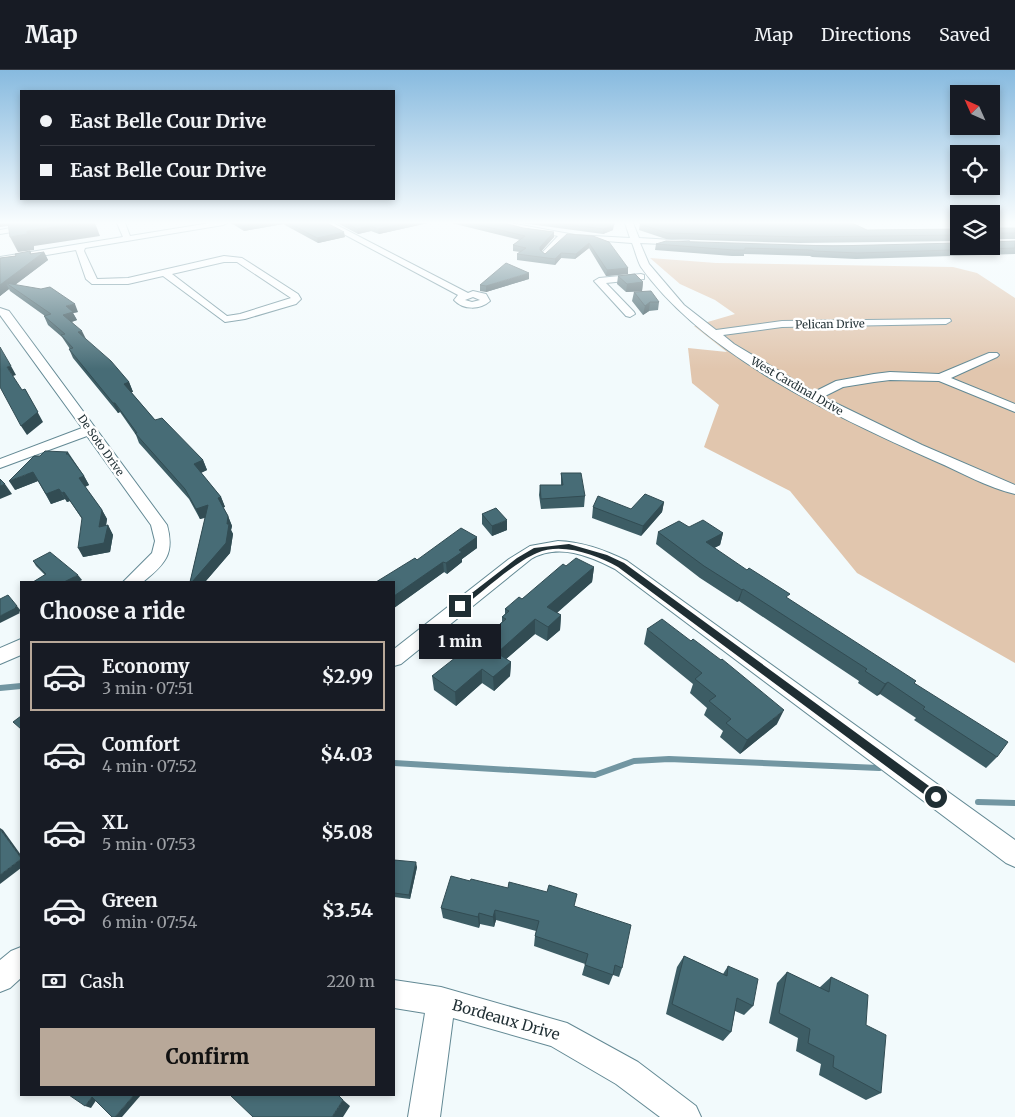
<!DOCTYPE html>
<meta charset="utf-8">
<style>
:root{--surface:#171b24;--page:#20242c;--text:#f1f3f6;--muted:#9ea1a6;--line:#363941;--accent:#b8a899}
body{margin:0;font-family:Merriweather,serif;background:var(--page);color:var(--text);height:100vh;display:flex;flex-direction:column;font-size:19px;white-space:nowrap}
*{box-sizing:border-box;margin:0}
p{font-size:16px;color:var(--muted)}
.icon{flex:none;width:28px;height:28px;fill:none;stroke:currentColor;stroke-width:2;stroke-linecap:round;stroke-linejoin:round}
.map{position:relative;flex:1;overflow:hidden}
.side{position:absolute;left:20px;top:511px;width:375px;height:515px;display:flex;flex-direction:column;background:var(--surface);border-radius:0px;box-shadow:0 2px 8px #0003}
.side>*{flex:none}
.hud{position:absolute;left:20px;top:20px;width:375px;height:110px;border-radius:0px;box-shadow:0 2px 8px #0003;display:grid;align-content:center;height:110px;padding:0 20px;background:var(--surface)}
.needle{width:32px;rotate:315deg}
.tools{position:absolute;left:950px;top:15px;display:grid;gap:10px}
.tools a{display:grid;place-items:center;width:50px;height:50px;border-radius:0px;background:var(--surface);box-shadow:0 2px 8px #0003;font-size:25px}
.end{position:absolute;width:22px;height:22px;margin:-11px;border:6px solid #1f2e33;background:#fff;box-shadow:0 0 0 2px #fff}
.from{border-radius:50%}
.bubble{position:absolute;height:35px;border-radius:0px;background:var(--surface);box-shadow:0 2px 8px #0003;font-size:16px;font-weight:800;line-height:35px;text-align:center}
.hud b{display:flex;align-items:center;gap:18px;height:48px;font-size:19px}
.hud b+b{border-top:1px solid var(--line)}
.hud i{width:12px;height:12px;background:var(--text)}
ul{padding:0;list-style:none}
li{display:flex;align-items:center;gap:15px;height:70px;margin:0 10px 8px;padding:0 10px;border:2px solid transparent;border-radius:0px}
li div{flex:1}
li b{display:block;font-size:19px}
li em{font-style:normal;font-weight:800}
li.selected{border-color:var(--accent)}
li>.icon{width:45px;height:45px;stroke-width:1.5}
h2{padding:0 20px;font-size:22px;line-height:60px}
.pay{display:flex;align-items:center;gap:12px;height:55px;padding:0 20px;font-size:19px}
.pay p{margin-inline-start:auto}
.primary-button{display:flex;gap:10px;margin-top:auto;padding:10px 20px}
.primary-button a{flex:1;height:58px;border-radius:0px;background:var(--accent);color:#111;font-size:20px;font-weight:800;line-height:58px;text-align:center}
header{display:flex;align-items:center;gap:30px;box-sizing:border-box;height:70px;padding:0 25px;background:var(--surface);border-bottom:1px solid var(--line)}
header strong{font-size:24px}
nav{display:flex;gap:28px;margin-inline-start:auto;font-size:18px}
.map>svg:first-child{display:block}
.green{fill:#e1c6ae}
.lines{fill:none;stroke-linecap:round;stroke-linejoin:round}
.stream{stroke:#7296a2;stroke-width:6}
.minor-casing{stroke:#638994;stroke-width:2}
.minor{fill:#fff;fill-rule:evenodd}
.wall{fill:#3d5d65}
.shaded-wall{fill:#324c53}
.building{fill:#476c76;stroke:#324c53}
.route{fill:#1f2e33}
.labels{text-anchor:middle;stroke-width:5;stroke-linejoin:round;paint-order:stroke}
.far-street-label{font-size:11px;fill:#1f2e33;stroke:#fff}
.near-street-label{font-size:15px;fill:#1f2e33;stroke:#fff}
</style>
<header>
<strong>Map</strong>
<nav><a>Map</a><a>Directions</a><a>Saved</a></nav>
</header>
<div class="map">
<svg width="1015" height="1047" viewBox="0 0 1015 1047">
<rect width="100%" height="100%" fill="#f2fafc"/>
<path class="green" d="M650,188L716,193L953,197L977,203L1015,228V593L857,503L790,421L704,377L719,335L692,313L688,278L727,282L694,256L735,244L715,230L680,214Z"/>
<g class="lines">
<path class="stream" d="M0,618L21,616
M394,693L595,705L634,691L669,689L879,698
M978,732L1015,733"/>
<defs>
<path id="minor" d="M117,153H125L130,166L210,153H227L223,155L85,178L84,181L97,209L128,208L224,186L242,188L298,224L301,229L296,234L245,249L225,252L163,206L128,214H92L86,209L76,180L0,193V187L123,167ZM224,192H237L291,228L240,244L227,246L172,204Z
M323,153H333L468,223L473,221L486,224L490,231C480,240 463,240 454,230L458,225ZM473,227L480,230L472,232L465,230Z
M494,153H510L575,165L630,168L625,153H633L639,168L689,171V175H686L640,173L649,194L684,235L716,260L782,251L950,249L951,251L946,254L782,257L723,265L734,274L814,322L836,311L874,304L890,302L939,304L989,283H997L999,285L997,287L951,308L1015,334V342L939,311L890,310L874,312L843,317L823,327L922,375L1015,415V424C988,418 961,402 935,391C838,348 703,285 641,197C637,190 635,180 632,173L566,168L545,187L541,184L558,166Z
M32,154H35V158L0,164V160Z
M641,204L644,205V209L606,213L634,242L635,244L630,247L626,246L594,211L599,208Z
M0,238L9,241L167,455C175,484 165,494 143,512H123L152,483L155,471L151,455L87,366L0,398V389L82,358L0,245Z
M558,471C583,472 605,480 627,491L1015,770V797L1006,793L615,499C589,486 559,473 531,489L401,594L394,596V579L509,489L530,476Z
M21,569V585L0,594V578Z
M21,877V908L10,918L0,922V890L11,881Z
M394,910L441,917L567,953L638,992L696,1036L701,1047H660L616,1014L551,976L453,948L440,1047H408L425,943L394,938Z"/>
</defs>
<use href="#minor" class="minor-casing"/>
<use href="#minor" class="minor"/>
</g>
<path class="wall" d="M231,153H327L345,167L318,173L283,154L244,161Z
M337,153H428L379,164L371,161L358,164Z
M451,153H504L523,158L554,162V167L541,181L545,184L593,166L628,198V204L606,206L589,178L575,189L561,188L555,195L517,190V184L520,182L513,181V175L520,170Z
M521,153H580L613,160L603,164Z
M640,153L867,160L959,159V171L799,173L666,169L639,160Z
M991,158H1015V169H992V172L1015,171V184L856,189L812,187L810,186L744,184V186H732L655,180L656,174L959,176Z
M30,181L31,184L44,182L48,190L15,215L78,242L73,243L77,250L72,252L85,268L129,312L133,322H131L155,350L203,390L207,400L201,403L221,427L225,437H223L228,446L232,456L231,460L233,464L230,483L205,512H190L205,448L200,449L189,429L139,373L136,365L120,342L118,343L73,288L69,279H70L62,267L48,255L44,246H45L10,221L9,219L0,226V188L16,186Z
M618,206L643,212L642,221L626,222L617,214Z
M529,209L486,222L480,221V215Z
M634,222L659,232L658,240L649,241L643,245L632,231Z
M68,382L84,406L89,415L85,417L102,440L107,449L106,456L108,455L113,465L110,482L83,487L82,449L70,431L67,432L65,429L51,434L38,411L15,420L40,386Z
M561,403L585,426L584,437L541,439L539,425L540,415H561Z
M664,432L662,442L641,466L592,448L593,437L631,439Z
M482,444L507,460L492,466L482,454Z
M689,457L723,463L720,475L714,478L788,529L914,613L997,687L986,698L914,650L916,648L880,624L877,626L858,613L859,611L739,531L737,532L700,508L656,474L658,462Z
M477,467V478L462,489V492L447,504L444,502L394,538V512L417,490Z
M33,491L82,510L77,512H33L45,505L36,496Z
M566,496L594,497L592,512L557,543L561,545L560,560L547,571L535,564L506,589L511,592L510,606L494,621L482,613L456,636L434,620L432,606L467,582L502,552V547L505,544V539L522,529Z
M647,559L777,654L740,684L720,667L723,661L704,645L707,638L690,623L693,614L644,574Z
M394,790L417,797L410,829L394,827Z
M574,836L622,898L619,907L613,905L609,915L582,905L585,894L534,876L535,866L536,861L496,850L494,857L480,854L479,858L443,848L441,838Z
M684,886L723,904L728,896L753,936L744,945L735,941L731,962L723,971L666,944L677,897Z
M787,902L819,918L831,907L866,955L881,1023L866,1030L819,1005L821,994L796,981L798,968L769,953L777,913Z"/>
<path class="shaded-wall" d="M0,153H24V154L0,157Z
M80,153H95L100,166L34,176V180L18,182L10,167L27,161Z
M261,153H282L283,154L244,161L242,156Z
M406,153H428L379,164L378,159Z
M614,155L613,160L603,164V159Z
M370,156L371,161L358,164L357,159Z
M344,162L345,167L318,173L317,168Z
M554,162V167L540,183V177Z
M589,173V178L575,189L576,184Z
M30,181L34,190L44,182L48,190L12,217L6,213L9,219L0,226V215L30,184Z
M561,183V188L555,195V189Z
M628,198V204L606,206L607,200Z
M529,203V209L486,222V216Z
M643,212L642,221L626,222L627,214Z
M650,232L649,241L643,245L645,236Z
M75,234L78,242L73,243L77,250L67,253L63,245L66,236Z
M82,261L86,269L78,262Z
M11,296L16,305L13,306L7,297Z
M129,312L133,322L128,323L124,314Z
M25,319L43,352L27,365L21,356Z
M113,333H115L120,342L118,343Z
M203,390L207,400L198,404L194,394Z
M33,402L38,411L15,420L9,411Z
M84,406L89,415L84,417L79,408Z
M5,414L12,424L0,429V416Z
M59,419L65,429L51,434L46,424Z
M64,422L70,431L67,432L62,423Z
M221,427L225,437L222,438L218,428Z
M664,432L662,442L641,466L643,456Z
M208,435L212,445L200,449L196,439Z
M102,440L107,449L104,466L99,457Z
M228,446L232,456L231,460L233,464L230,483L205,512H192L227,454Z
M507,450V460L492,466V456Z
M108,455L113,465L110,482L83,487L78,478Z
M723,463L720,475L703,484L706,472Z
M477,467V478L462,489V492L447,504L446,493L459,480Z
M443,492L444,502L394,538V526Z
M594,497L592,512L546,552L547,537Z
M78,505L82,510L77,512H64Z
M743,519L739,531L737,532L742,520Z
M17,536L21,541L19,542L20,543L0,553V546Z
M561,545L560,560L547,571L548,557Z
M535,549V564L497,597V583Z
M511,592L510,606L494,621L493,607Z
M482,599V613L456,636L455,622Z
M888,612L880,624L877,626L885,614Z
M784,640L777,654L740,684L747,670Z
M0,758L3,760L21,785V788L0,759Z
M21,789V798L0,814V805Z
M416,792L417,797L410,829L409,825Z
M495,840L496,850L494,857L493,847Z
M479,843L480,854L479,858L478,847Z
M134,1025H141L122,1047H115Z
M92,1027L97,1029L91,1038L85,1036Z
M343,1030L350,1036L343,1047H332Z"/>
<path class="building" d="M8,153H80L27,161V164L10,167Z
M237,153H261L242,156Z
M289,153H327L344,162L317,168Z
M346,153H406L378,159L370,156L357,159Z
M471,153H504L523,158L554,162L540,177V180L545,184L567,164L593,166L609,172L628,198L607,200L589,173L576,184L561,183L555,189L517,184L526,178L513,175L525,166Z
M559,153H580L594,154V153H614V155L603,159Z
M640,153H852L867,160L959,159V165L800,167L667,163L640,154Z
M991,158H1015V163H994L992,165V172L1015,171V178L858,183L814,181L812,180L745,178V180H734L656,174L666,171L832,176L959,173V176H991Z
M30,181V184L44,182L0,215V188L16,186L15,184Z
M506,193L529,203L486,216L480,215Z
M635,204L643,212L627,214L618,206Z
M6,213L41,219L50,217L75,234L66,236L73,242L63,245L82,261L78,262L111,291L129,312L124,314L155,350L162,348L203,390L194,394L221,427L218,428L228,446L227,454H229L226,473L192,512H190L208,435L196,439L185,419L135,363H137L115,333H113L69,279L73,278L61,265L65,264L44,246L51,244Z
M651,221L659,232H650L645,236L634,222Z
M0,277L11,296L7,297L22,320L25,319L38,342L21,356L0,317Z
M45,381L68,382L66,384H68L84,406L79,408L102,440L99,457L108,455L104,473L78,478L82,448L64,422L62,423L59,419L46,424L33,402L9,411L34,386H40Z
M561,403H581L585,426L541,429L540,415H563Z
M0,409L5,414L0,416Z
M645,424L664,432L643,456L593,437L598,426L631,439Z
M496,438L507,450L492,456L482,444Z
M703,450L723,463L706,472L747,500L749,498L790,524L786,527L916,611L914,613L1008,672L997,687L923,639L925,637L888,612L885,614L865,601L867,599L743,519L742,520L704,496L658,462L679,451L689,457Z
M461,458L477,467L459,480L462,482L446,493L443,492L394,526V512H376L415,488L417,490Z
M50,482L78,505L64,512H33L46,504L33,491Z
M576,488L594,497L547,537L561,545L548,557L535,549L497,583L511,592L493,607L482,599L455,622L432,606L465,580L467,582L506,549L502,547L509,541L505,539L519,527L522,529L563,494L566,496Z
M8,525L17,536L15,537L16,538L0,546V529Z
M662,549L691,571L693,569L721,590L722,589L784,640L747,670L726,653L731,649L709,631L716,626L695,609L702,603L647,559Z
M21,646V659L13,652Z
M0,759L21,788V789L0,805Z
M394,790L416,792L409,825L394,823Z
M451,806L470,811L471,809L508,818L509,812L547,822L549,815L577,824L574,836L631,855L622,898L615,895L613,905L585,895L588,884L535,866L539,851L495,840L493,847L479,843L478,847L441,838Z
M684,886L727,906L728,896L758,909L753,936L737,928L731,962L672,934Z
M787,902L829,922L831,907L868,925L866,955L886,965L881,1023L833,997L834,986L808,973L810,959L779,943Z
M69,1025H134L115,1047H112L92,1027L85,1036Z
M230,1025H338L343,1030L332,1047H253Z"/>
<linearGradient id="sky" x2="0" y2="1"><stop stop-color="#87badf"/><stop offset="0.51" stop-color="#f9fdfe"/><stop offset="1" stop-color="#f9fdfe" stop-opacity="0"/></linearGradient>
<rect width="1015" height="299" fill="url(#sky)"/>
<path class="route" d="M569,474L607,485L624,493L940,724L942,727L940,731H933L618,497C596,485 562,472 537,483C515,492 482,522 462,538H457L455,536L517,488L534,478Z"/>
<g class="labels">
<g class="far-street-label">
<text transform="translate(830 254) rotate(-1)" y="4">Pelican Drive</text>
<text transform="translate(797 316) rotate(30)" y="4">West Cardinal Drive</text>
<text transform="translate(101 375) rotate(55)" y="4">De Soto Drive</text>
</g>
<g class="near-street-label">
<text transform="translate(506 950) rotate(16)" y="5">Bordeaux Drive</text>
</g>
</g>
</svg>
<div class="tools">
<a><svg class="needle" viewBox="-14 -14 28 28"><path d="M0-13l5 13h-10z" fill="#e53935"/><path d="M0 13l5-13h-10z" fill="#9ea1a6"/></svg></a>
<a><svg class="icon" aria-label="locate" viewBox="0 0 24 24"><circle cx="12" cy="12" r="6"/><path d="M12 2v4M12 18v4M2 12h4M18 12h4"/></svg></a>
<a><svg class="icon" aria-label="layers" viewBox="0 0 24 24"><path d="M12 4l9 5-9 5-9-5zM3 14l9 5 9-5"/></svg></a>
</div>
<i class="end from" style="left:936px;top:727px"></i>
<i class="end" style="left:460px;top:536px"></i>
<div class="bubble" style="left:419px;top:554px;width:82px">1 min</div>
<div class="hud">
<b><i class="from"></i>East Belle Cour Drive</b>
<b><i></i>East Belle Cour Drive</b>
</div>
<section class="side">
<h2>Choose a ride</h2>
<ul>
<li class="selected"><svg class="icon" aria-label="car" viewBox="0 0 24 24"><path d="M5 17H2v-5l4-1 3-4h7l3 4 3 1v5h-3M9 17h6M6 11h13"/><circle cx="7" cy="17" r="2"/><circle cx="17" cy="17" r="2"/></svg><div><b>Economy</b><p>3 min · 07:51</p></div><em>$2.99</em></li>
<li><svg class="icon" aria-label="car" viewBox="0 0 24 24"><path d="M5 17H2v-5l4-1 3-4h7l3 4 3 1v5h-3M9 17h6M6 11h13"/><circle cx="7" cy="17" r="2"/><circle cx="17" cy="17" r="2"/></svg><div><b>Comfort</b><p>4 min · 07:52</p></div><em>$4.03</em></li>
<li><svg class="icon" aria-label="car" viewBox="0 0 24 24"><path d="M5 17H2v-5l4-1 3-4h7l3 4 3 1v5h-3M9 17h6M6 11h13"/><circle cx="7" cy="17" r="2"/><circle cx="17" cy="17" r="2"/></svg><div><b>XL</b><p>5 min · 07:53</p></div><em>$5.08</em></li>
<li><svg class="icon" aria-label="car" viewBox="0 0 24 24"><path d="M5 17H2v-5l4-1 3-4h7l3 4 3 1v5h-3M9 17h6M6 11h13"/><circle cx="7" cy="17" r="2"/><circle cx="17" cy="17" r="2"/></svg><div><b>Green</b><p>6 min · 07:54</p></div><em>$3.54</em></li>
</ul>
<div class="pay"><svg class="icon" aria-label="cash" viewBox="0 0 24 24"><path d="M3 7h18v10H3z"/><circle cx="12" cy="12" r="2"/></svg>Cash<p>220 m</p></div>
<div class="primary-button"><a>Confirm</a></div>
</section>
</div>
